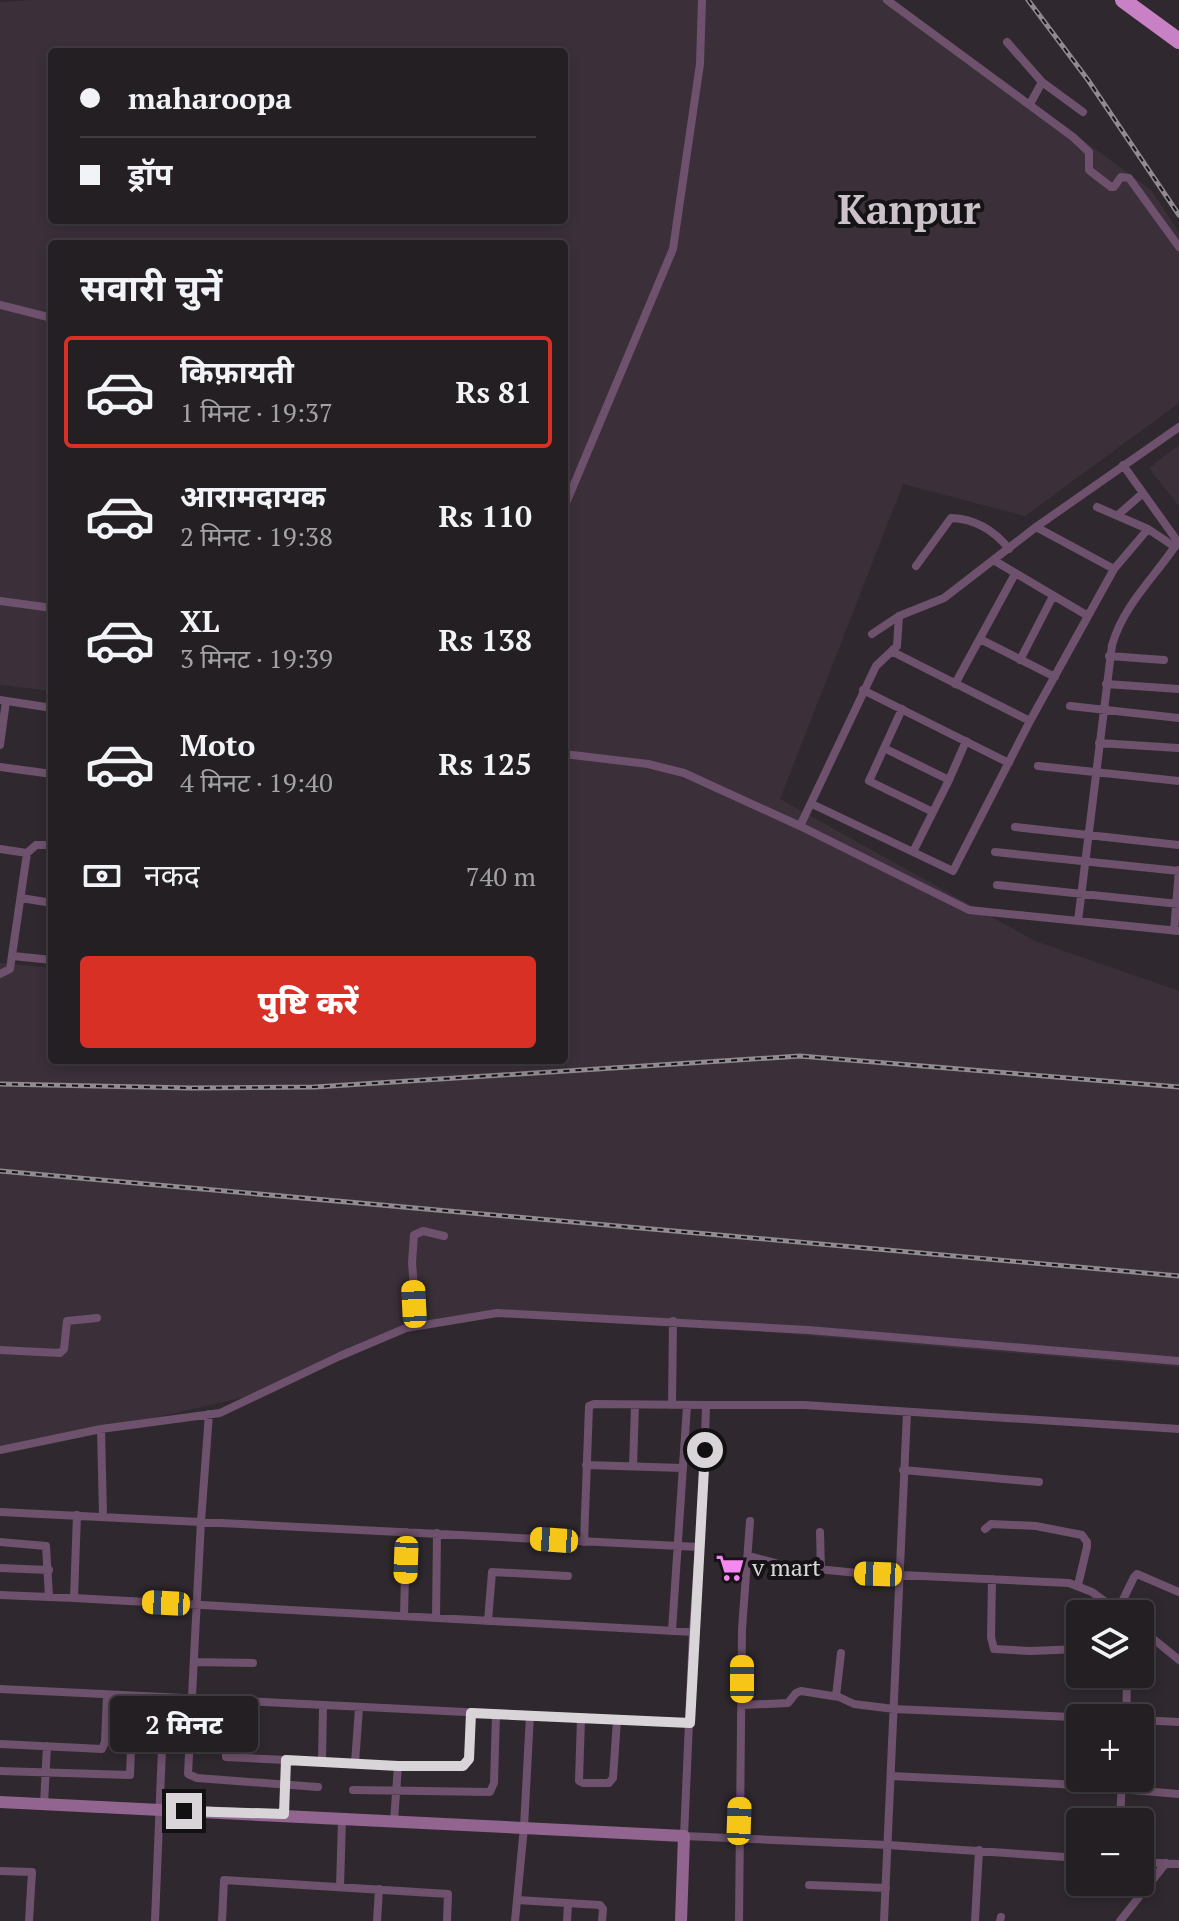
<!DOCTYPE html>
<html lang="hi">
<meta charset="utf-8">
<style>
:root{--surface:#231f23;--page:#2b272b;--text:#f1f3f6;--muted:#a3a2a6;--line:#403d41;--accent:#d93025}
body{margin:0;font-family:"PT Serif","Noto Sans Devanagari",serif;background:var(--page);color:var(--text);height:100vh;display:flex;flex-direction:column;font-size:30px;white-space:nowrap}
*{box-sizing:border-box;margin:0}
p{font-size:26px;color:var(--muted)}
.icon{flex:none;width:44px;height:44px;fill:none;stroke:currentColor;stroke-width:2;stroke-linecap:round;stroke-linejoin:round}
.map{position:relative;flex:1;overflow:hidden}
.drawer{position:absolute;left:48px;top:240px;width:520px;height:824px;display:flex;flex-direction:column;background:var(--surface);border-radius:8px;box-shadow:0 4px 12px #0003,0 0 0 2px var(--line)}
.drawer>*{flex:none}
.top-card{position:absolute;left:48px;top:48px;width:520px;height:176px;border-radius:8px;box-shadow:0 4px 12px #0003,0 0 0 2px var(--line);display:grid;align-content:center;height:176px;padding:0 32px;background:var(--surface)}
.controls{position:absolute;left:1066px;top:1600px;display:grid;gap:16px}
.controls a{display:grid;place-items:center;width:88px;height:88px;border-radius:8px;background:var(--surface);box-shadow:0 4px 12px #0003,0 0 0 2px var(--line);font-size:40px}
.end{position:absolute;width:36px;height:36px;margin:-18px;border:10px solid #d9d4d8;background:#111;box-shadow:0 0 0 4px #111}
.from{border-radius:50%}
.bubble{position:absolute;height:56px;border-radius:8px;background:var(--surface);box-shadow:0 4px 12px #0003,0 0 0 2px var(--line);font-size:26px;font-weight:800;line-height:56px;text-align:center}
.car{position:absolute;width:24px;height:48px;margin:-24px -12px;border-radius:10px;box-shadow:0 0 6px 2px #0007;background:linear-gradient(#f5c518 24%,#345 0 40%,#f5c518 0 76%,#345 0 86%,#f5c518 0)}
.top-card b{display:flex;align-items:center;gap:28px;height:76px;font-size:30px}
.top-card b+b{border-top:2px solid var(--line)}
.top-card i{width:20px;height:20px;background:var(--text)}
ul{padding:0;list-style:none}
li{display:flex;align-items:center;gap:24px;height:112px;margin:0 16px 12px;padding:0 16px;border:4px solid transparent;border-radius:8px}
li div{flex:1}
li b{display:block;font-size:30px}
li em{font-style:normal;font-weight:800}
li.on{border-color:var(--accent)}
li>.icon{width:72px;height:72px;stroke-width:1.5}
h2{padding:0 32px;font-size:36px;line-height:96px}
.pay{display:flex;align-items:center;gap:20px;height:88px;padding:0 32px;font-size:30px}
.pay p{margin-inline-start:auto}
.button{display:flex;gap:16px;margin-top:auto;padding:16px 32px}
.button a{flex:1;height:92px;border-radius:8px;background:var(--accent);color:#fff;font-size:32px;font-weight:800;line-height:92px;text-align:center}
.map>svg:first-child{display:block}
.built{fill:#3b303a;fill-rule:evenodd}
.lines{fill:none;stroke-linecap:round;stroke-linejoin:round}
.street{stroke:#6e516c;stroke-width:8}
.secondary{stroke:#926590;stroke-width:12}
.highway{stroke:#c881c5;stroke-width:16}
.rail-casing{stroke:#908b90;stroke-width:5}
.rail{stroke:#161316;stroke-width:2;stroke-dasharray:6;stroke-linecap:butt}
.route{stroke:#d9d4d8;stroke-width:10}
.labels{text-anchor:middle;stroke-width:8;stroke-linejoin:round;paint-order:stroke}
.poi-label{font-size:24px;fill:#d9d4d8;stroke:#161316;text-anchor:start}
.town-label{font-size:40px;font-weight:bold;fill:#cbc2ca;stroke:#161316}
</style>
<div class="map">
<svg width="1179" height="1921" viewBox="0 0 1179 1921">
<rect width="100%" height="100%" fill="#2f292f"/>
<path class="built" d="M35,0H892L1151,190L1179,232V403L1025,516L903,484L780,799L1035,941L1179,991V1367L517,1311L403,1330L267,1392L0,1453V963L52,968V1060H564V244H52V691L0,685V2ZM52,52H564V220H52Z
M1179,445V506L1149,468Z"/>
<g class="lines">
<path class="street" d="M887,0L1073,137L1089,152V170L1111,187H1114L1121,177L1129,178L1179,247
M1007,42L1042,82
M1030,104L1042,82L1083,112
M0,305L52,318
M1097,507L1148,529L1175,547
M564,508L673,249L700,64L702,0
M1118,515L1143,493
M1036,527L1114,569
M995,561L1088,616
M916,566L951,518C975,519 994,530 1009,549
M0,601L52,608
M872,634L899,616L944,598L1036,527L1179,427
M980,639L1055,677
M893,652L1030,721
M1109,656L1164,660
M1020,660L1053,596
M955,684L1015,574
M1106,684L1179,689
M863,690L1009,763
M0,700L52,708
M1070,706L1179,718
M902,709L869,781L933,812
M1099,743L1178,748
M0,745L6,701
M884,748L949,780L913,852
M564,754L648,764L684,773L800,826L969,910L1179,931
M1038,766L1179,781
M0,767L52,774
M949,780L966,741
M812,804L953,871L1030,721L1114,569L1148,529
M800,826L876,666L897,646L899,616
M1015,827L1179,845
M0,849L27,853
M995,852L1179,871
M997,885L1179,904
M21,898L52,903
M1078,921L1112,645C1124,604 1155,577 1178,542L1123,465
M1174,931L1179,870
M13,956L52,960
M0,974L10,969L27,853L36,845H52
M417,1324L412,1263L414,1235L423,1231L444,1236
M0,1350L60,1353L64,1349L67,1321L97,1318
M672,1405L673,1321
M209,1414L201,1521L188,1774L197,1778L318,1787
M101,1429L103,1516
M0,1450L101,1429L220,1413L340,1356L406,1328L497,1313L808,1330L1179,1361
M586,1465L683,1468
M633,1466L635,1406
M903,1470L1039,1482
M0,1512L699,1547
M985,1529L991,1524L1036,1526L1082,1535L1087,1542V1547L1078,1585
M820,1532L821,1570
M0,1542L46,1546L49,1597
M584,1542L589,1406L594,1404L706,1405
M749,1556L786,1566L858,1573L1069,1583L1092,1592L1122,1614
M0,1568L49,1570
M992,1579L991,1637L994,1649L1030,1651L1080,1649
M0,1595L74,1598L77,1515
M74,1598L693,1632
M1118,1610L1134,1577L1137,1574L1179,1592
M404,1616L406,1532
M436,1618L437,1533
M488,1621L492,1572L568,1576
M1140,1628L1179,1660
M672,1631L687,1406
M195,1662L253,1663
M0,1689L690,1723
M836,1696L841,1653
M225,1702L226,1757L286,1760L284,1814
M742,1705L788,1703L796,1693L801,1691L839,1697L854,1704L894,1709L1094,1718
M581,1718L579,1781L583,1783H609L613,1778L617,1720
M1126,1718L1127,1685L1130,1674
M1140,1720L1179,1722
M0,1744L102,1749L105,1742L107,1695
M286,1760L398,1766L394,1821
M322,1761L323,1706
M355,1763L359,1708
M398,1766H463L469,1759L471,1713
M0,1771L130,1775L133,1697
M891,1776L1060,1784L1179,1794
M353,1790L490,1792L494,1783L496,1714
M44,1804L47,1746
M1120,1822L1122,1778
M1080,1858L888,1845L684,1836L693,1632L704,1473L706,1405H804L1179,1429
M1140,1862L1179,1864
M0,1871L32,1872L29,1921
M809,1885L886,1888
M340,1887L342,1819
M517,1900L600,1905L603,1909L602,1921
M155,1921L164,1699
M222,1921L224,1880L448,1894L447,1921
M377,1921L379,1889
M515,1921L524,1827L530,1715
M567,1921L568,1904
M739,1921L742,1629L750,1521
M884,1921L907,1412
M975,1921L979,1850
M1000,1921L1001,1917
M1120,1921L1166,1863"/>
<path class="secondary" d="M0,1802L684,1836L681,1921"/>
<path class="highway" d="M1123,0L1179,41"/>
<defs>
<path id="rail" d="M1028,0L1088,80L1179,215
M0,1084L191,1088L315,1087L800,1056L1179,1087
M0,1171L1179,1276"/>
</defs>
<use href="#rail" class="rail-casing"/>
<use href="#rail" class="rail"/>
</g>
<g class="lines">
<path class="route" d="M184,1811L284,1814L286,1760L398,1766H463L469,1759L471,1713L690,1723L705,1450"/>
</g>
<defs>
<symbol id="supermarket-bare" viewBox="-9 -9 18 18"><path d="M-6-5.5h2.5l.6 2H6L4.5 2H-2.5L-4.4-4H-6ZM-1.5 3.2a1.3 1.3 0 1 0 .1 0ZM3 3.2a1.3 1.3 0 1 0 .1 0Z" fill="#f389f1" stroke="#161316" stroke-width="2.5" paint-order="stroke"/></symbol>
</defs>
<g fill-rule="evenodd">
<use href="#supermarket-bare" x="710" y="1548" width="40" height="40"/>
</g>
<g class="labels">
<g class="poi-label">
<text x="752" y="1576">v mart</text>
</g>
<g class="town-label">
<text x="909" y="224">Kanpur</text>
</g>
</g>
</svg>
<div class="controls">
<a><svg class="icon" aria-label="layers" viewBox="0 0 24 24"><path d="M12 4l9 5-9 5-9-5zM3 14l9 5 9-5"/></svg></a>
<a>+</a>
<a>−</a>
</div>
<i class="end from" style="left:705px;top:1450px"></i>
<i class="end" style="left:184px;top:1811px"></i>
<div class="bubble" style="left:110px;top:1696px;width:148px">2 मिनट</div>
<i class="car" style="left:414px;top:1304px;rotate:357deg"></i>
<i class="car" style="left:554px;top:1540px;rotate:274deg"></i>
<i class="car" style="left:406px;top:1560px;rotate:182deg"></i>
<i class="car" style="left:878px;top:1574px;rotate:272deg"></i>
<i class="car" style="left:166px;top:1603px;rotate:273deg"></i>
<i class="car" style="left:742px;top:1679px;rotate:0deg"></i>
<i class="car" style="left:739px;top:1821px;rotate:2deg"></i>
<div class="top-card">
<b><i class="from"></i>maharoopa</b>
<b><i></i>ड्रॉप</b>
</div>
<section class="drawer">
<h2>सवारी चुनें</h2>
<ul>
<li class="on"><svg class="icon" aria-label="car" viewBox="0 0 24 24"><path d="M5 17H2v-5l4-1 3-4h7l3 4 3 1v5h-3M9 17h6M6 11h13"/><circle cx="7" cy="17" r="2"/><circle cx="17" cy="17" r="2"/></svg><div><b>किफ़ायती</b><p>1 मिनट · 19:37</p></div><em>Rs 81</em></li>
<li><svg class="icon" aria-label="car" viewBox="0 0 24 24"><path d="M5 17H2v-5l4-1 3-4h7l3 4 3 1v5h-3M9 17h6M6 11h13"/><circle cx="7" cy="17" r="2"/><circle cx="17" cy="17" r="2"/></svg><div><b>आरामदायक</b><p>2 मिनट · 19:38</p></div><em>Rs 110</em></li>
<li><svg class="icon" aria-label="car" viewBox="0 0 24 24"><path d="M5 17H2v-5l4-1 3-4h7l3 4 3 1v5h-3M9 17h6M6 11h13"/><circle cx="7" cy="17" r="2"/><circle cx="17" cy="17" r="2"/></svg><div><b>XL</b><p>3 मिनट · 19:39</p></div><em>Rs 138</em></li>
<li><svg class="icon" aria-label="car" viewBox="0 0 24 24"><path d="M5 17H2v-5l4-1 3-4h7l3 4 3 1v5h-3M9 17h6M6 11h13"/><circle cx="7" cy="17" r="2"/><circle cx="17" cy="17" r="2"/></svg><div><b>Moto</b><p>4 मिनट · 19:40</p></div><em>Rs 125</em></li>
</ul>
<div class="pay"><svg class="icon" aria-label="cash" viewBox="0 0 24 24"><path d="M3 7h18v10H3z"/><circle cx="12" cy="12" r="2"/></svg>नकद<p>740 m</p></div>
<div class="button"><a>पुष्टि करें</a></div>
</section>
</div>
